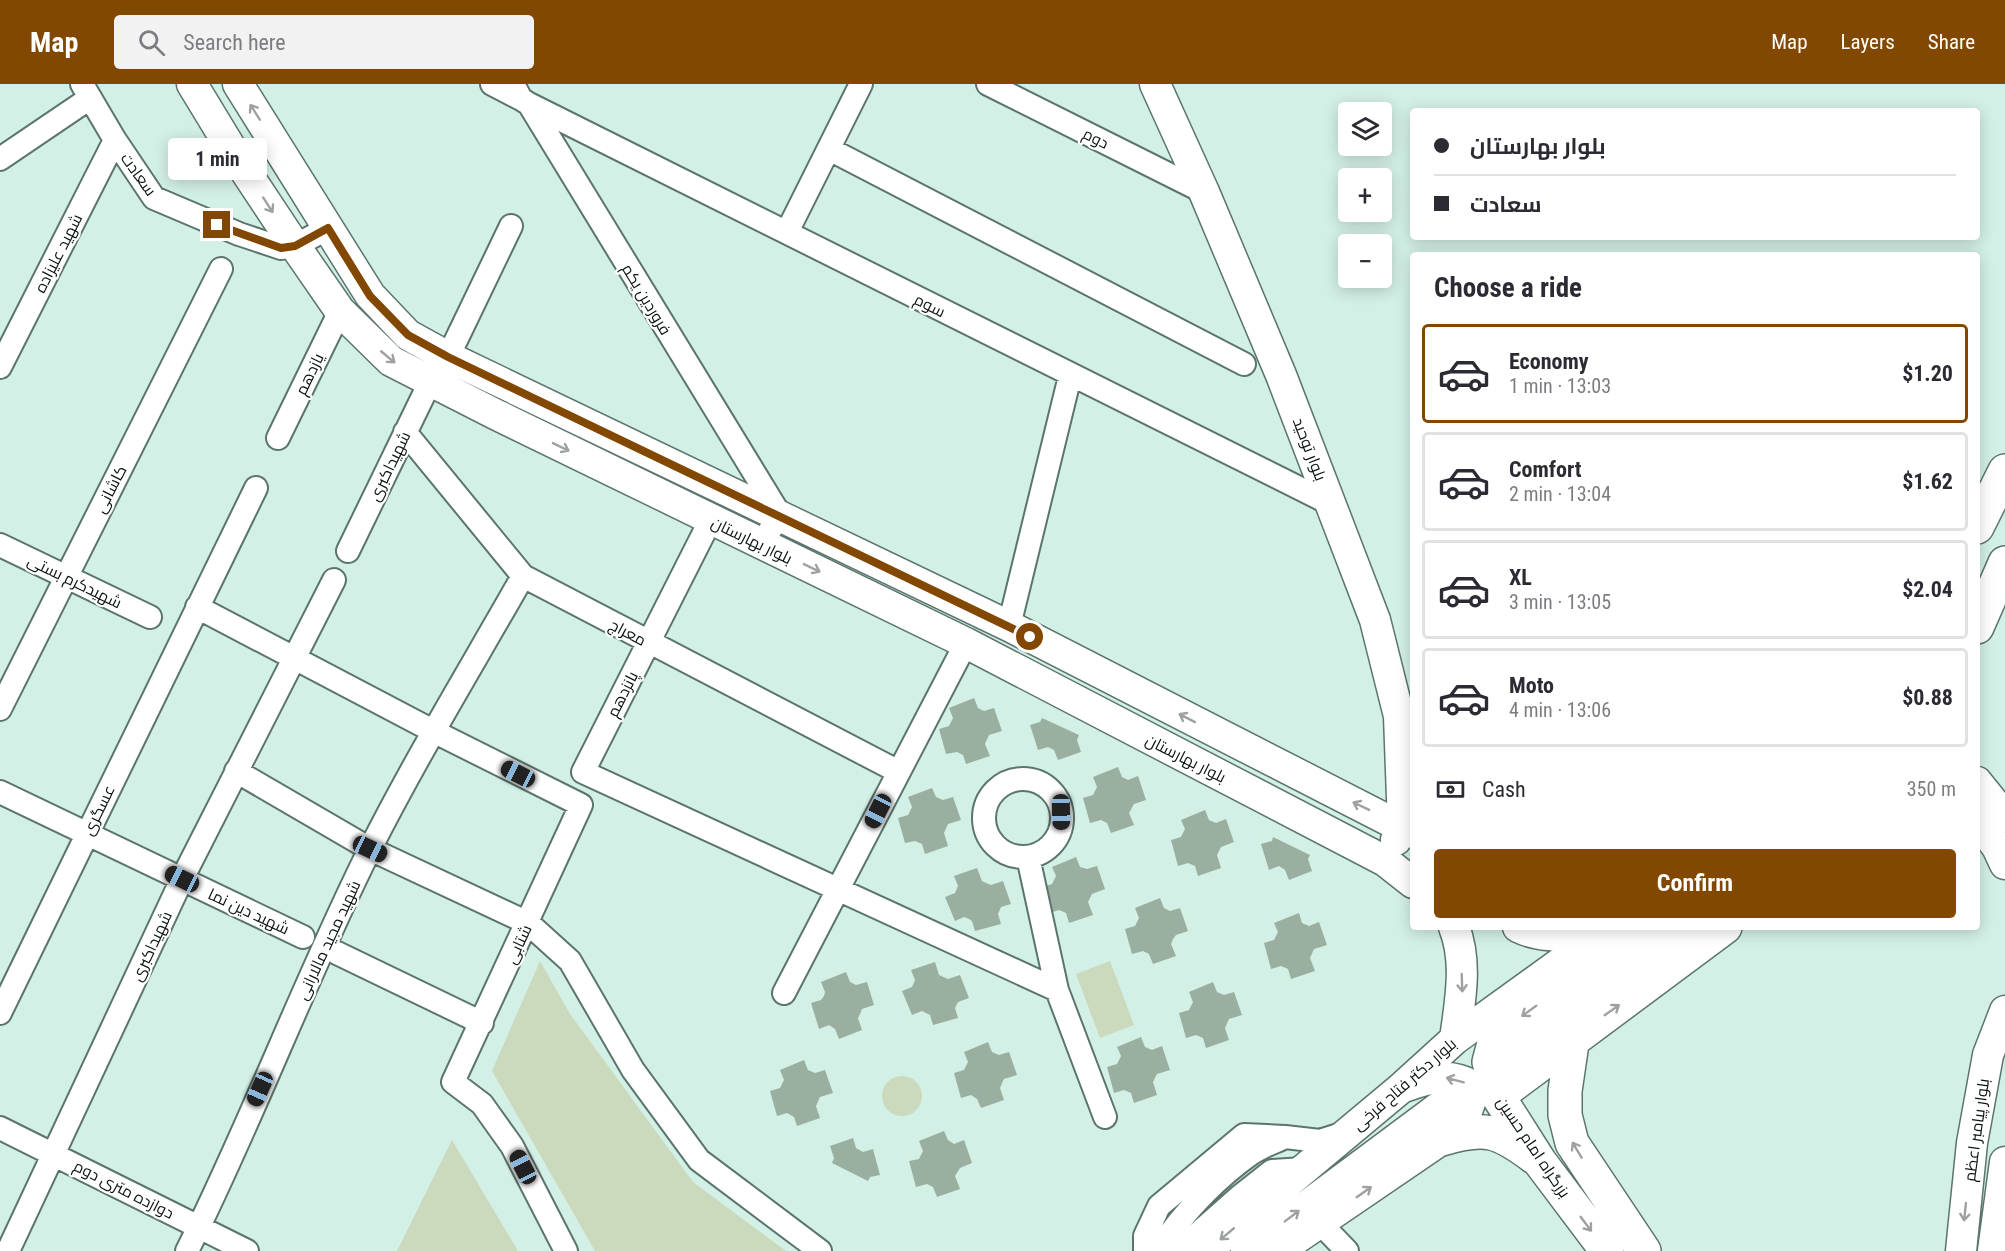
<!DOCTYPE html>
<meta charset="utf-8">
<style>
:root{--surface:#fff;--page:#f2f2f3;--text:#2b2b33;--muted:#7c7c81;--line:#e1e1e2;--accent:#824700}
body{margin:0;font-family:"Roboto Condensed",Cairo,sans-serif;background:var(--page);color:var(--text);height:100vh;display:flex;flex-direction:column;font-size:22px;white-space:nowrap}
*{box-sizing:border-box;margin:0}
p{font-size:20px;color:var(--muted)}
.icon{flex:none;width:33px;height:33px;fill:none;stroke:currentColor;stroke-width:2;stroke-linecap:round;stroke-linejoin:round}
.map{position:relative;flex:1;overflow:hidden}
.details{position:absolute;left:1410px;top:168px;width:570px;height:678px;display:flex;flex-direction:column;background:var(--surface);border-radius:6px;box-shadow:0 3px 15px #0003}
.details>*{flex:none}
.top-card{position:absolute;left:1410px;top:24px;width:570px;height:132px;border-radius:6px;box-shadow:0 3px 15px #0003;display:grid;align-content:center;height:132px;padding:0 24px;background:var(--surface)}
.buttons{position:absolute;left:1338px;top:18px;display:grid;gap:12px}
.buttons a{display:grid;place-items:center;width:54px;height:54px;border-radius:6px;background:var(--surface);box-shadow:0 3px 15px #0003;font-size:30px}
.end{position:absolute;width:27px;height:27px;margin:-14px;border:8px solid #824700;background:#fff;box-shadow:0 0 0 3px #fff}
.from{border-radius:50%}
.bubble{position:absolute;height:42px;border-radius:6px;background:var(--surface);box-shadow:0 3px 15px #0003;font-size:20px;font-weight:700;line-height:42px;text-align:center}
.car{position:absolute;width:18px;height:36px;margin:-18px -9px;border-radius:8px;box-shadow:0 0 4px 2px #0007;background:linear-gradient(#222 24%,#8ab4d8 0 40%,#222 0 76%,#8ab4d8 0 86%,#222 0)}
.top-card b{display:flex;align-items:center;gap:21px;height:57px;font-size:22px}
.top-card b+b{border-top:2px solid var(--line)}
.top-card i{width:15px;height:15px;background:var(--text)}
ul{padding:0;list-style:none}
li{display:flex;align-items:center;gap:18px;height:99px;margin:0 12px 9px;padding:0 12px;border:3px solid var(--line);border-radius:6px}
li div{flex:1}
li b{display:block;font-size:22px}
li em{font-style:normal;font-weight:700}
li.current{border-color:var(--accent)}
li>.icon{width:54px;height:54px;stroke-width:1.5}
h2{padding:0 24px;font-size:27px;line-height:72px}
.pay{display:flex;align-items:center;gap:15px;height:66px;padding:0 24px;font-size:22px}
.pay p{margin-inline-start:auto}
.cta{display:flex;gap:12px;margin-top:auto;padding:12px 24px}
.cta a{flex:1;height:69px;border-radius:6px;background:var(--accent);color:#fff;font-size:24px;font-weight:700;line-height:69px;text-align:center}
header{display:flex;align-items:center;gap:36px;box-sizing:border-box;height:84px;padding:0 30px;background:var(--accent);color:#fff}
header strong{font-size:28px}
nav{display:flex;gap:33px;margin-inline-start:auto;font-size:21px}
.search{width:420px;height:54px;background:var(--page);display:flex;align-items:center;gap:15px;box-sizing:border-box;padding:0 21px;border-radius:6px;color:var(--muted);font-size:22px}
.map>svg:first-child{display:block}
.green{fill:#cbd9bd}
.building{fill:#9aaf9f}
.lines{fill:none;stroke-linecap:round;stroke-linejoin:round}
.minor-casing{stroke:#5b756d;stroke-width:26}
.major-casing{stroke:#5b756d;stroke-width:33}
.highway-casing{stroke:#5b756d;stroke-width:36}
.minor{stroke:#fff;stroke-width:22}
.major{stroke:#fff;stroke-width:30}
.highway{stroke:#fff;stroke-width:33}
.oneway{stroke:#9da19f}
.route{stroke:#824700;stroke-width:8}
.labels{text-anchor:middle;stroke-width:4.5;stroke-linejoin:round;paint-order:stroke}
.street-label{font-size:16px;fill:#091310;stroke:#fff}
</style>
<header>
<strong>Map</strong>
<div class="search"><svg class="icon" aria-label="search" viewBox="0 0 24 24"><circle cx="10" cy="10" r="6"/><path d="M15 15l6 6"/></svg>Search here</div>
<nav><a>Map</a><a>Layers</a><a>Share</a></nav>
</header>
<div class="map">
<svg width="2005" height="1167" viewBox="0 0 2005 1167">
<rect width="100%" height="100%" fill="#d3f0e6"/>
<path class="green" d="M540,877L570,930L693,1098L786,1167H595L492,987Z
M1110,877L1134,941L1100,954L1076,890Z
M882 1012a20 20 0 1 1 40 0a20 20 0 1 1-40 0Z
M452,1056L518,1167H397Z"/>
<path class="building" d="M974,614L978,624L984,627L994,624L1002,647L989,651L985,660L990,672L966,680L963,671L957,668L946,670L939,645L949,642L953,634L949,624Z
M1042,634L1079,651L1077,656L1081,668L1058,676L1054,666L1048,663L1038,666L1030,641L1040,638Z
M1118,683L1122,693L1128,696L1138,692L1146,716L1134,720L1129,729L1134,741L1111,749L1107,739L1101,736L1090,739L1083,714L1093,711L1097,703L1093,693Z
M932,704L936,713L943,716L953,713L961,736L948,740L944,749L948,762L925,770L922,760L915,757L905,759L898,734L908,731L912,723L908,713Z
M1205,726L1209,736L1216,739L1226,735L1234,758L1221,763L1217,771L1221,784L1198,792L1195,782L1188,779L1178,782L1171,756L1181,753L1185,745L1181,736Z
M1273,753L1310,771L1308,775L1312,787L1289,796L1285,786L1279,782L1269,786L1261,760L1272,757Z
M1076,773L1080,783L1087,785L1097,782L1105,805L1092,810L1088,818L1093,831L1069,839L1066,829L1059,826L1049,829L1042,803L1052,800L1056,792L1052,783Z
M977,784L982,797L986,799L991,801L1003,797L1011,820L1001,823L998,830L1001,840L975,847L972,837L969,835L964,833L955,837L945,813L955,809L958,802L954,792Z
M1160,814L1164,824L1170,827L1180,824L1188,847L1176,851L1173,855L1171,860L1176,872L1153,880L1149,870L1143,867L1132,870L1125,845L1135,842L1139,834L1135,824Z
M1299,829L1302,839L1309,842L1319,838L1327,861L1314,865L1310,874L1315,887L1291,895L1288,885L1281,882L1271,885L1264,859L1274,856L1278,848L1274,839Z
M935,878L939,891L948,895L960,891L969,914L958,918L955,924L958,934L933,941L930,931L922,927L912,931L902,907L912,903L915,896L911,886Z
M846,888L850,898L856,901L867,898L874,921L862,925L860,930L858,934L862,946L839,955L835,945L829,941L819,945L811,919L821,916L824,912L825,908L821,898Z
M1213,898L1217,908L1224,911L1234,908L1242,931L1229,935L1225,944L1229,956L1206,964L1203,954L1196,951L1186,954L1179,929L1189,926L1193,918L1189,908Z
M1141,953L1145,963L1152,966L1162,962L1170,986L1157,990L1153,998L1157,1011L1134,1019L1131,1009L1124,1006L1114,1009L1107,983L1117,980L1121,972L1117,963Z
M988,958L992,968L999,971L1009,968L1017,991L1004,995L1002,999L1000,1004L1004,1016L981,1024L977,1015L971,1011L961,1014L954,989L964,986L968,978L964,968Z
M804,976L808,986L815,989L825,986L833,1009L820,1013L816,1022L820,1034L797,1042L794,1033L787,1029L777,1032L770,1007L780,1004L784,996L780,986Z
M944,1047L948,1056L954,1060L964,1056L972,1079L960,1084L955,1092L960,1105L937,1113L933,1103L927,1100L916,1103L909,1077L919,1075L923,1067L919,1057Z
M853,1054L856,1064L863,1068L873,1065L880,1091L870,1093L868,1097L832,1079L834,1074L830,1062Z"/>
<g class="lines">
<defs>
<path id="minor" d="M82,0L115,56L154,114L239,150L281,164L295,162L328,144
M492,0L521,15
M513,0L521,15L529,20L780,431L761,460
M988,0L1204,108
M529,20L1331,420
M829,65L1244,280
M0,75L90,14
M787,148L861,0
M448,273L511,142
M0,283L115,56
M405,348L523,492L899,688
M278,354L340,227
M711,435L583,688L1057,906L1105,1033
M0,461L150,533
M348,467L430,298
M197,523L435,648L581,721L453,998L482,1020L512,1062L566,1167
M1009,542L1070,292
M0,625L221,185
M236,687L370,765L528,839L570,877L633,986L699,1076L820,1167
M984 734a39 39 0 1 1 78 0a39 39 0 1 1-78 0Z
M0,708L303,853
M1028,773L1057,906
M337,869L482,939
M784,909L966,559
M0,929L256,404
M0,1044L247,1167
M1320,1139L1347,1167
M8,1167L182,795L334,496
M187,1167C253,1035 304,897 370,765C417,672 472,582 523,492
M1145,1167V1152L1159,1122L1244,1051L1285,1053L1320,1057L1345,1049
M1157,1167C1182,1131 1215,1095 1252,1069C1261,1063 1272,1059 1281,1055
M1178,1167L1239,1113L1272,1087L1304,1085"/>
<path id="major" d="M192,0L240,79L295,162L340,227L391,277L495,330L966,559L1385,777L1413,799
M238,0L370,211L408,251L448,273L1009,542L1413,749
M1155,0L1204,108L1281,291L1375,536L1399,632L1403,742L1396,756
M1977,698L2005,733
M1977,736L1997,763L2005,780
M1454,843C1468,878 1460,918 1455,955
M1518,843C1544,856 1575,852 1603,847
M1206,1167L1400,1005L1455,955L1610,843
M1246,1167L1450,1015
M1283,1167L1297,1154L1442,1055L1466,1030L1472,1013L1465,998C1441,989 1427,995 1404,1003
M1961,1167L1972,1059L1988,971L2005,927
M1993,1167L2005,1078"/>
<path id="highway" d="M1977,443L2005,387
M1977,543L2005,479
M1572,959L1565,1007V1031L1572,1059L1644,1167
M1512,969L1677,843
M1498,1012L1725,843
M1442,1055C1485,1042 1498,1046 1534,1073
M1607,1167L1540,1078L1498,1012L1489,978L1494,959L1500,950L1644,843"/>
</defs>
<use href="#minor" class="minor-casing"/>
<use href="#major" class="major-casing"/>
<use href="#highway" class="highway-casing"/>
<use href="#minor" class="minor"/>
<use href="#major" class="major"/>
<use href="#highway" class="highway"/>
</g>
<defs><path id="oneway-shaft" d="M-6 0H5M1.5-3L5.5 0L1.5 3" fill="none" stroke-width="1.6" stroke-linecap="round" stroke-linejoin="round" transform="scale(1.5)"/></defs>
<g class="oneway">
<use href="#oneway-shaft" transform="translate(255 28) rotate(-122)"/>
<use href="#oneway-shaft" transform="translate(268 121) rotate(57)"/>
<use href="#oneway-shaft" transform="translate(388 273) rotate(40)"/>
<use href="#oneway-shaft" transform="translate(561 363) rotate(26)"/>
<use href="#oneway-shaft" transform="translate(812 484) rotate(26)"/>
<use href="#oneway-shaft" transform="translate(1187 634) rotate(-153)"/>
<use href="#oneway-shaft" transform="translate(1361 722) rotate(-154)"/>
<use href="#oneway-shaft" transform="translate(1462 899) rotate(88)"/>
<use href="#oneway-shaft" transform="translate(1612 926) rotate(-35)"/>
<use href="#oneway-shaft" transform="translate(1529 927) rotate(144)"/>
<use href="#oneway-shaft" transform="translate(1455 996) rotate(-165)"/>
<use href="#oneway-shaft" transform="translate(1577 1066) rotate(-121)"/>
<use href="#oneway-shaft" transform="translate(1364 1108) rotate(-35)"/>
<use href="#oneway-shaft" transform="translate(1965 1128) rotate(96)"/>
<use href="#oneway-shaft" transform="translate(1292 1132) rotate(-37)"/>
<use href="#oneway-shaft" transform="translate(1586 1140) rotate(53)"/>
<use href="#oneway-shaft" transform="translate(1227 1150) rotate(140)"/>
</g>
<g class="lines">
<path class="route" d="M217,141L281,164L295,162L328,144L370,212L408,251L448,273L1030,553"/>
</g>
<g class="labels">
<g class="street-label">
<text transform="translate(1096 54) rotate(27)" y="6">دوم</text>
<text transform="translate(139 90) rotate(54)" y="6">سعادت</text>
<text transform="translate(58 169) rotate(-63)" y="6">شهید علیزاده</text>
<text transform="translate(647 215) rotate(59)" y="6">فروردین یکم</text>
<text transform="translate(930 221) rotate(27)" y="6">سوم</text>
<text transform="translate(309 290) rotate(-64)" y="6">یازدهم</text>
<text transform="translate(1310 365) rotate(69)" y="6">بلوار توحید</text>
<text transform="translate(389 382) rotate(-64)" y="6">شهیداکبری</text>
<text transform="translate(110 405) rotate(-63)" y="6">کاشانی</text>
<text transform="translate(752 456) rotate(26)" y="6">بلوار بهارستان</text>
<text transform="translate(75 497) rotate(26)" y="6">شهیدکرم بستی</text>
<text transform="translate(628 548) rotate(28)" y="6">معراج</text>
<text transform="translate(622 610) rotate(-63)" y="6">پانزدهم</text>
<text transform="translate(1186 674) rotate(27)" y="6">بلوار بهارستان</text>
<text transform="translate(98 726) rotate(-64)" y="6">عسگری</text>
<text transform="translate(249 827) rotate(25)" y="6">شهید دین نما</text>
<text transform="translate(328 856) rotate(-65)" y="6">شهید مجید مالارانی</text>
<text transform="translate(518 860) rotate(-65)" y="6">شتابی</text>
<text transform="translate(151 862) rotate(-65)" y="6">شهیداکبری</text>
<text transform="translate(1404 1000) rotate(-41)" y="6">بلوار دکتر فتاح فرخی</text>
<text transform="translate(1976 1046) rotate(-82)" y="6">بلوار پیامبر اعظم</text>
<text transform="translate(1534 1063) rotate(56)" y="6">بزرگراه امام حسین</text>
<text transform="translate(124 1105) rotate(27)" y="6">دوازده متری دوم</text>
</g>
</g>
</svg>
<div class="buttons">
<a><svg class="icon" aria-label="layers" viewBox="0 0 24 24"><path d="M12 4l9 5-9 5-9-5zM3 14l9 5 9-5"/></svg></a>
<a>+</a>
<a>−</a>
</div>
<i class="end from" style="left:1030px;top:553px"></i>
<i class="end" style="left:217px;top:141px"></i>
<div class="bubble" style="left:168px;top:54px;width:99px">1 min</div>
<i class="car" style="left:518px;top:690px;rotate:297deg"></i>
<i class="car" style="left:878px;top:727px;rotate:207deg"></i>
<i class="car" style="left:1061px;top:728px;rotate:179deg"></i>
<i class="car" style="left:370px;top:765px;rotate:115deg"></i>
<i class="car" style="left:182px;top:795px;rotate:296deg"></i>
<i class="car" style="left:260px;top:1005px;rotate:204deg"></i>
<i class="car" style="left:523px;top:1083px;rotate:333deg"></i>
<div class="top-card">
<b><i class="from"></i>بلوار بهارستان</b>
<b><i></i>سعادت</b>
</div>
<section class="details">
<h2>Choose a ride</h2>
<ul>
<li class="current"><svg class="icon" aria-label="car" viewBox="0 0 24 24"><path d="M5 17H2v-5l4-1 3-4h7l3 4 3 1v5h-3M9 17h6M6 11h13"/><circle cx="7" cy="17" r="2"/><circle cx="17" cy="17" r="2"/></svg><div><b>Economy</b><p>1 min · 13:03</p></div><em>$1.20</em></li>
<li><svg class="icon" aria-label="car" viewBox="0 0 24 24"><path d="M5 17H2v-5l4-1 3-4h7l3 4 3 1v5h-3M9 17h6M6 11h13"/><circle cx="7" cy="17" r="2"/><circle cx="17" cy="17" r="2"/></svg><div><b>Comfort</b><p>2 min · 13:04</p></div><em>$1.62</em></li>
<li><svg class="icon" aria-label="car" viewBox="0 0 24 24"><path d="M5 17H2v-5l4-1 3-4h7l3 4 3 1v5h-3M9 17h6M6 11h13"/><circle cx="7" cy="17" r="2"/><circle cx="17" cy="17" r="2"/></svg><div><b>XL</b><p>3 min · 13:05</p></div><em>$2.04</em></li>
<li><svg class="icon" aria-label="car" viewBox="0 0 24 24"><path d="M5 17H2v-5l4-1 3-4h7l3 4 3 1v5h-3M9 17h6M6 11h13"/><circle cx="7" cy="17" r="2"/><circle cx="17" cy="17" r="2"/></svg><div><b>Moto</b><p>4 min · 13:06</p></div><em>$0.88</em></li>
</ul>
<div class="pay"><svg class="icon" aria-label="cash" viewBox="0 0 24 24"><path d="M3 7h18v10H3z"/><circle cx="12" cy="12" r="2"/></svg>Cash<p>350 m</p></div>
<div class="cta"><a>Confirm</a></div>
</section>
</div>
